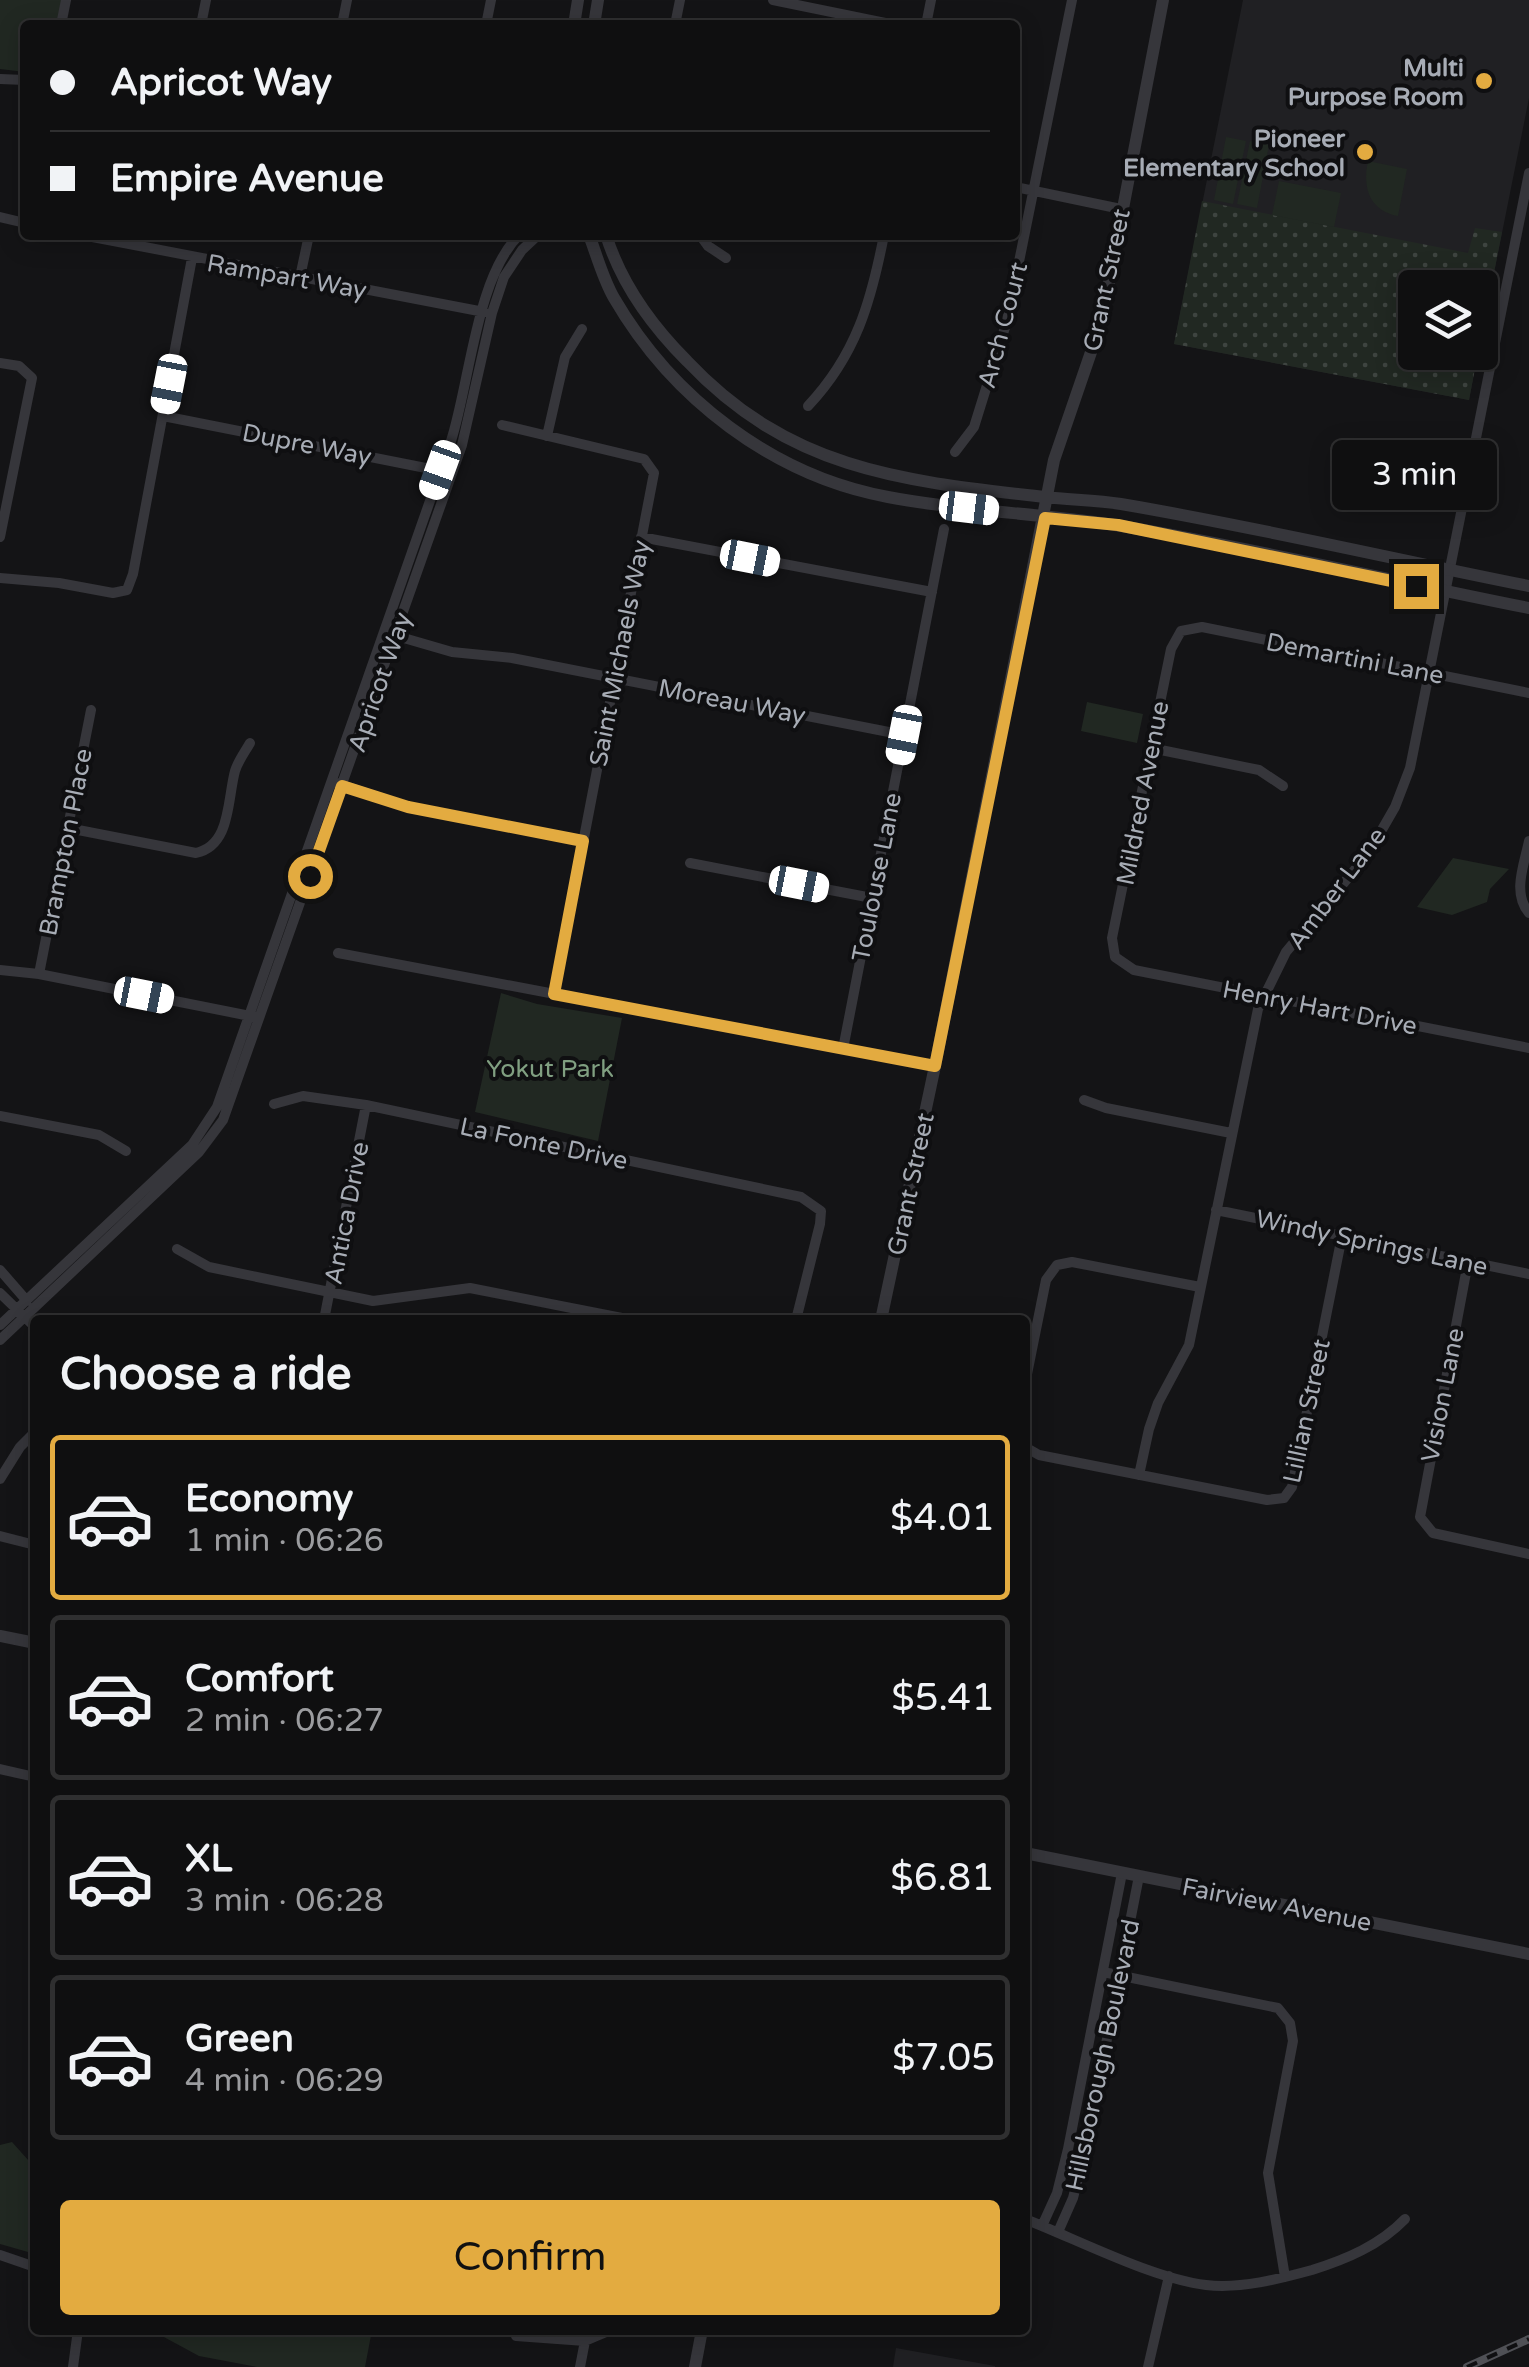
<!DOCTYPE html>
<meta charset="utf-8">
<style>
:root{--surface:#0f0f10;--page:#1d1d1e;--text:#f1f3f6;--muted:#9b9c9f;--line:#2f2f30;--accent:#e3ab40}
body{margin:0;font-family:"Varela Round",sans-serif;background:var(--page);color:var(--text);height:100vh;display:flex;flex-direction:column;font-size:38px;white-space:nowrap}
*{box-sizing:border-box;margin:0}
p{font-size:32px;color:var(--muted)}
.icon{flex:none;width:55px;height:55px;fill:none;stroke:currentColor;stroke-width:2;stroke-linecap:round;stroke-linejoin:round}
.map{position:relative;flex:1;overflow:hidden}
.details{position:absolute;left:30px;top:1315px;width:1000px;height:1020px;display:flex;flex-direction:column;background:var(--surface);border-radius:10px;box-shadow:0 5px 25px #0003,0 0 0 2px var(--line)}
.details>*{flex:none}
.top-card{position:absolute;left:20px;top:20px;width:1000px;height:220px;border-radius:10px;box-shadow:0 5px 25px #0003,0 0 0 2px var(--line);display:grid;align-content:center;height:220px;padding:0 30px;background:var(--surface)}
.tools{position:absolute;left:1398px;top:270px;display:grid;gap:20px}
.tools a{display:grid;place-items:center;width:100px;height:100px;border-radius:10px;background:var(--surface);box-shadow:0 5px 25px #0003,0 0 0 2px var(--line);font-size:50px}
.end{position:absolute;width:45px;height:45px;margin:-22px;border:12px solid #e3ab40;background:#111;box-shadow:0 0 0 5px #111}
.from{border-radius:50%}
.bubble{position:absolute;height:70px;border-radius:10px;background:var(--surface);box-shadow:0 5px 25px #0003,0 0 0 2px var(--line);font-size:32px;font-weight:600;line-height:70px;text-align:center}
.car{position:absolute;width:30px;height:60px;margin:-30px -15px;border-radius:12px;box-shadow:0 0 8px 2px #0007;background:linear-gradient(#fff 24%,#345 0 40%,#fff 0 76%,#345 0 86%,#fff 0)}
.top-card b{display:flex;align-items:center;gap:35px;height:95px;font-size:38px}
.top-card b+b{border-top:2px solid var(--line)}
.top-card i{width:25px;height:25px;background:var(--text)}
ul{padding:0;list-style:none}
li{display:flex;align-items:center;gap:30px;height:165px;margin:0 20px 15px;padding:0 10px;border:5px solid var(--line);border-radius:10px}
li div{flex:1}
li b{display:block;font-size:38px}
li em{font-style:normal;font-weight:600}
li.active{border-color:var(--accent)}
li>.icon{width:90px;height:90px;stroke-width:1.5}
h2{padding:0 30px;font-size:45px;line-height:120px}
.cta{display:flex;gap:20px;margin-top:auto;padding:20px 30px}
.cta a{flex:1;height:115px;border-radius:10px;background:var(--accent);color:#111;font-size:40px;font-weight:600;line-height:115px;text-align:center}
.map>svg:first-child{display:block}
.built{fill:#202023}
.grass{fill:url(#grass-dots)}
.park{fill:#212822}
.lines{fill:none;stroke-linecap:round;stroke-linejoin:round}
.minor{stroke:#36363b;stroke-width:10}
.tertiary{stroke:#36363b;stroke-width:12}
.rail-casing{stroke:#4f5055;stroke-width:8}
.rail{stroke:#0f0f11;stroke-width:4;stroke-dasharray:11;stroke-linecap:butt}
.route{stroke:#e3ab40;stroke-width:12}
.poi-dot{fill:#e3ab40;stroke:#0f0f11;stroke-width:4}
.labels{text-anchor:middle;stroke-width:8;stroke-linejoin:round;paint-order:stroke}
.poi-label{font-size:25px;font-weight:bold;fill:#a7acb5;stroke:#0f0f11;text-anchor:end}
.street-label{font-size:25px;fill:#a7acb5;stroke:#0f0f11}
.park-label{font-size:25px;fill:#809f81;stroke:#0f0f11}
</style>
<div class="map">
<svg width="1529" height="2367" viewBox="0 0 1529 2367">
<defs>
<pattern id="grass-dots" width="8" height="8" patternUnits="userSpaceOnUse" patternTransform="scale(2.5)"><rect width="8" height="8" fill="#212822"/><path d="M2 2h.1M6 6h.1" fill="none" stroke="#3e4440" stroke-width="1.8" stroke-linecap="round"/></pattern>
</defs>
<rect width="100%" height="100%" fill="#141416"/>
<path class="built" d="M1243,0H1529V98L1480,343V288H1415V352L1478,353L1469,400L1174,344Z
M896,2348L995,2366V2367H893Z"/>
<path class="grass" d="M1202,201L1468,253L1475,228L1502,232L1480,343V288H1415V352L1478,353L1469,400L1174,344Z"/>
<path class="park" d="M0,0H63L57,25H25V72L0,69Z
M1226,137L1246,141L1233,204L1214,200Z
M1250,141L1269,145L1257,208L1237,204Z
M1368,161L1407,169L1398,216C1370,211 1362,188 1368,161Z
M1279,181L1341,193L1334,227L1272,215Z
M1087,702L1143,714L1137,743L1081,731Z
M1453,858L1509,869L1490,889L1487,902L1452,915L1417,907Z
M501,993L537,1004L622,1018L598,1141L475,1112Z
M12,2142L29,2161L35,2162V2254L0,2244V2145Z
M151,2330H372L365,2367H257L199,2356Z"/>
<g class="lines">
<path class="minor" d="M773,0L895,25
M61,25L66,0
M201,25L206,0
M342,25L347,0
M486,25L491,0
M675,25L680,0
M926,25L931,0
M0,79L25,80
M1015,187L1121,209
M0,217L25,223
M82,235L484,312
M700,235L708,246L726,258
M300,277L309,235
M0,363L19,366L32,378L0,537
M808,406C856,355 871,302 884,235
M163,416L446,472
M502,425L644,459L654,473L554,994
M547,436L565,357L582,329
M955,452L974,427L1007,321L1072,0
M641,537L932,592
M0,578L59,583L113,593L127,590L133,574L192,258
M390,634L452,652L512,658L904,735
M1529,693L1202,627L1181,631L1171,649L1112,938L1115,957L1134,970L1529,1048
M1151,748L1259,770L1283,786
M336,783L408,807L583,841
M68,828L196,853C231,845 227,801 235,771C238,761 245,752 250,743
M1529,841C1524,865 1512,893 1529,913
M690,863L872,898
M338,953L935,1066
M0,970L39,974L255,1017
M39,974L91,710
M843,1049L944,529
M1084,1100L1106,1108L1231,1133
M274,1104L303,1096L366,1105L801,1197L821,1211L820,1224L796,1320
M0,1116L99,1135L126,1151
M1216,1210L1529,1274
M177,1249L209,1267L373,1301L470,1288L632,1320
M1468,1262L1420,1517L1433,1533L1529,1554
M0,1270L27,1301
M0,1293L35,1327
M324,1320L366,1105
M0,1325L192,1145L217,1107L451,441C470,382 476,278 519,235
M0,1340L199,1152L223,1120L462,445L492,313L504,277L522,250L538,235
M1025,1384L1046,1280L1057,1265L1072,1262L1200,1287
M1025,1447L1039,1455L1267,1500L1284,1498L1292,1487L1342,1236
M1139,1475L1149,1429L1158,1403L1189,1345L1258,1009L1286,952L1368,854L1395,807L1410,768L1529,173
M0,1479L20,1447L35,1432
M0,1536L35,1545
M0,1769L35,1777
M1103,1972L1278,2008L1290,2023L1293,2041L1268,2173L1285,2277
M1025,2219C1076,2239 1154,2279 1206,2285C1241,2289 1279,2279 1312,2270C1347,2259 1380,2245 1405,2219
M1042,2226L1057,2193L1068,2149L1122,1873
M1058,2232L1073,2198L1085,2151L1139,1876
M0,2255L35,2267
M516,2336L585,2341L611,2330
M73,2367L78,2330
M580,2367L585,2341
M1148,2367L1169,2276"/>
<path class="tertiary" d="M574,25L578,0
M594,25L598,0
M589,235C597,256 603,279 614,298C672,398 773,476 888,497C965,512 1044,513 1121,526C1257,549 1393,581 1529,608
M606,235C621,283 652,326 687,361C791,471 903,481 1045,497C1070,500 1096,500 1121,504C1257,527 1393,559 1529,586
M881,1320L935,1066L1054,460L1101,323L1163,0
M0,1636L35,1643
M1025,1853L1529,1954
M695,2367L702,2330"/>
<defs>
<path id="rail" d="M1467,2367L1529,2339"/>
</defs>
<use href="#rail" class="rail-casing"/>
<use href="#rail" class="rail"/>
</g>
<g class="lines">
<path class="route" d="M310,876L342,786L408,807L583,841L554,994L935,1066L1045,518L1118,525L1416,586"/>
</g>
<g class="poi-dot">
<circle cx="1484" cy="81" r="10"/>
<circle cx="1365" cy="152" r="10"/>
</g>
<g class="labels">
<g class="poi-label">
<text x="1464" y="76">Multi<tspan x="1464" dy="29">Purpose Room</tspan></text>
<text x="1345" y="147">Pioneer<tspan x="1345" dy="29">Elementary School</tspan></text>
</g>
<g class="street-label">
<text transform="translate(287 276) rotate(10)" y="9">Rampart Way</text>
<text transform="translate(1106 280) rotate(-78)" y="9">Grant Street</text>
<text transform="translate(1002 325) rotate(-75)" y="9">Arch Court</text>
<text transform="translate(307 444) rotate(11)" y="9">Dupre Way</text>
<text transform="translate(619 653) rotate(-79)" y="9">Saint Michaels Way</text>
<text transform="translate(1355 658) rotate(11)" y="9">Demartini Lane</text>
<text transform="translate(379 682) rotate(-71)" y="9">Apricot Way</text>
<text transform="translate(732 701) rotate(11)" y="9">Moreau Way</text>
<text transform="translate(1142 793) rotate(-79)" y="9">Mildred Avenue</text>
<text transform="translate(65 842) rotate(-79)" y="9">Brampton Place</text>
<text transform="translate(876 877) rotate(-79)" y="9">Toulouse Lane</text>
<text transform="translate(1336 888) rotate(-53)" y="9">Amber Lane</text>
<text transform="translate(1320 1007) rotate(11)" y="9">Henry Hart Drive</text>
<text transform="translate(544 1143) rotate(12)" y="9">La Fonte Drive</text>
<text transform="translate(910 1184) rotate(-78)" y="9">Grant Street</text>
<text transform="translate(346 1213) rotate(-79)" y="9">Antica Drive</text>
<text transform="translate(1372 1242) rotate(12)" y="9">Windy Springs Lane</text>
<text transform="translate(1442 1395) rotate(-79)" y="9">Vision Lane</text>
<text transform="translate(1306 1411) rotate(-78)" y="9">Lillian Street</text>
<text transform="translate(1277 1904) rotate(11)" y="9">Fairview Avenue</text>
<text transform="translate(1102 2055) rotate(-78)" y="9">Hillsborough Boulevard</text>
</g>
<g class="park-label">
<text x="550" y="1077">Yokut Park</text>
</g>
</g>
</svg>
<div class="tools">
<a><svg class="icon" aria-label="layers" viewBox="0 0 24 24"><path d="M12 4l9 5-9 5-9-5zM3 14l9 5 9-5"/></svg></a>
</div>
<i class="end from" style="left:310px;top:876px"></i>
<i class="end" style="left:1416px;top:586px"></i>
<div class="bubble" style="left:1332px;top:440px;width:165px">3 min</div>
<i class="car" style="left:169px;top:384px;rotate:191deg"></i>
<i class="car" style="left:440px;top:470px;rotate:200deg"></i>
<i class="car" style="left:969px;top:508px;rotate:97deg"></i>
<i class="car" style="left:750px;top:558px;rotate:101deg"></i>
<i class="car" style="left:904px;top:735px;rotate:191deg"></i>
<i class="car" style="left:799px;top:884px;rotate:101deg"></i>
<i class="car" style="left:144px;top:995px;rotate:101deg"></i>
<div class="top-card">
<b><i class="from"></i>Apricot Way</b>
<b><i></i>Empire Avenue</b>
</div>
<section class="details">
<h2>Choose a ride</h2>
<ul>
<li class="active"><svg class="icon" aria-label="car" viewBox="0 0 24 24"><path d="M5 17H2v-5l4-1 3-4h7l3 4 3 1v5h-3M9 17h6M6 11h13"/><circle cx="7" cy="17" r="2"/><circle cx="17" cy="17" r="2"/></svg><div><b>Economy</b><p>1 min · 06:26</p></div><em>$4.01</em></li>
<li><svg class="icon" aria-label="car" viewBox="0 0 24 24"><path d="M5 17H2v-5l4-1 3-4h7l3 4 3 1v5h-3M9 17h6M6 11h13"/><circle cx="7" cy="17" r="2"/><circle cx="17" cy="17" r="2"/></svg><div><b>Comfort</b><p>2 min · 06:27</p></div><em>$5.41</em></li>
<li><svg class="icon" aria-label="car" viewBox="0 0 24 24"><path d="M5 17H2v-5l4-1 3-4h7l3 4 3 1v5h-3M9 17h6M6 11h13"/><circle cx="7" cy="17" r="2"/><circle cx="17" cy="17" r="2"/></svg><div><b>XL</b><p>3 min · 06:28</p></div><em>$6.81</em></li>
<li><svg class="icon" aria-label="car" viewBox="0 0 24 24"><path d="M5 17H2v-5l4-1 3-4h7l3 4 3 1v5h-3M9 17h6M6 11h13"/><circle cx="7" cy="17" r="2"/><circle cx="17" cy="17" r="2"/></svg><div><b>Green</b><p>4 min · 06:29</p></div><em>$7.05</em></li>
</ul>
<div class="cta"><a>Confirm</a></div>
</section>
</div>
